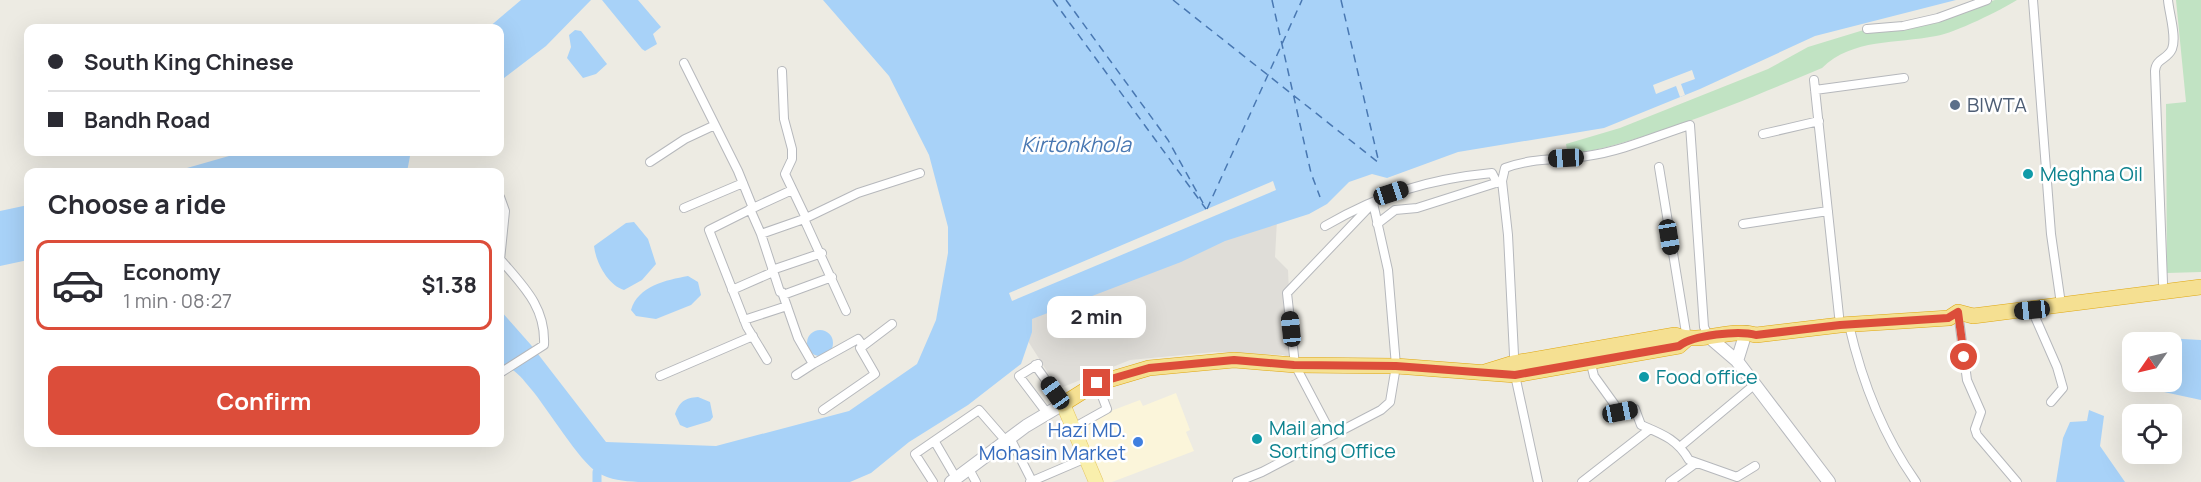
<!DOCTYPE html>
<meta charset="utf-8">
<style>
:root{--surface:#fff;--page:#f7f7f7;--text:#2b2b33;--muted:#7c7c81;--line:#e1e1e2;--accent:#dc4d3a}
body{margin:0;font-family:Manrope,sans-serif;background:var(--page);color:var(--text);height:100vh;display:flex;flex-direction:column;font-size:22px;white-space:nowrap}
*{box-sizing:border-box;margin:0}
p{font-size:20px;color:var(--muted)}
.icon{flex:none;width:33px;height:33px;fill:none;stroke:currentColor;stroke-width:2;stroke-linecap:round;stroke-linejoin:round}
.map{position:relative;flex:1;overflow:hidden}
.details{position:absolute;left:24px;top:168px;width:480px;height:279px;display:flex;flex-direction:column;background:var(--surface);border-radius:12px;box-shadow:0 6px 24px #0002}
.details>*{flex:none}
.banner{position:absolute;left:24px;top:24px;width:480px;height:132px;border-radius:12px;box-shadow:0 6px 24px #0002;display:grid;align-content:center;height:132px;padding:0 24px;background:var(--surface)}
.needle{width:39px;rotate:236deg}
.tools{position:absolute;left:2122px;top:332px;display:grid;gap:12px}
.tools a{display:grid;place-items:center;width:60px;height:60px;border-radius:12px;background:var(--surface);box-shadow:0 6px 24px #0002;font-size:30px}
.end{position:absolute;width:27px;height:27px;margin:-14px;border:8px solid #dc4d3a;background:#fff;box-shadow:0 0 0 3px #fff}
.from{border-radius:50%}
.bubble{position:absolute;height:42px;border-radius:12px;background:var(--surface);box-shadow:0 6px 24px #0002;font-size:20px;font-weight:700;line-height:42px;text-align:center}
.car{position:absolute;width:18px;height:36px;margin:-18px -9px;border-radius:8px;box-shadow:0 0 4px 2px #0007;background:linear-gradient(#222 24%,#8ab4d8 0 40%,#222 0 76%,#8ab4d8 0 86%,#222 0)}
.banner b{display:flex;align-items:center;gap:21px;height:57px;font-size:22px}
.banner b+b{border-top:2px solid var(--line)}
.banner i{width:15px;height:15px;background:var(--text)}
ul{padding:0;list-style:none}
li{display:flex;align-items:center;gap:18px;height:90px;margin:0 12px 9px;padding:0 12px;border:3px solid transparent;border-radius:12px}
li div{flex:1}
li b{display:block;font-size:22px}
li em{font-style:normal;font-weight:700}
li.selected{border-color:var(--accent)}
li>.icon{width:54px;height:54px;stroke-width:1.5}
h2{padding:0 24px;font-size:27px;line-height:72px}
.primary-button{display:flex;gap:12px;margin-top:auto;padding:12px 24px}
.primary-button a{flex:1;height:69px;border-radius:12px;background:var(--accent);color:#fff;font-size:24px;font-weight:700;line-height:69px;text-align:center}
.map>svg:first-child{display:block}
.commercial{fill:#fbf5da}
.industrial{fill:#dfddd8}
.green{fill:#c1e3c3}
.water{fill:#a8d2f8}
.pier{fill:#edebe3}
.lines{fill:none;stroke-linecap:round;stroke-linejoin:round}
.canal{stroke:#a8d2f8;stroke-width:9}
.ferry{stroke:#4978b2;stroke-width:1.5;stroke-dasharray:8 6;stroke-linecap:butt}
.street-casing{stroke:#b6b8bc;stroke-width:10}
.secondary-casing{stroke:#b7b9be;stroke-width:14}
.primary-casing{stroke:#e6c763;stroke-width:15}
.highway-casing{stroke:#dfa711;stroke-width:16}
.street{stroke:#fff;stroke-width:8}
.secondary{stroke:#fff;stroke-width:12}
.primary{stroke:#f9efac;stroke-width:14}
.highway{stroke:#f5e092;stroke-width:15}
.route{stroke:#dc4d3a;stroke-width:8}
.service-dot{fill:#5c6f8a;stroke:#fff;stroke-width:2}
.culture-dot{fill:#0f9aa8;stroke:#fff;stroke-width:2}
.shop-dot{fill:#3f7fe0;stroke:#fff;stroke-width:2}
.labels{text-anchor:middle;stroke-width:5;stroke-linejoin:round;paint-order:stroke}
.service-label{font-size:20px;fill:#4e5e75;stroke:#fff;text-anchor:start}
.culture-label{font-size:20px;fill:#0d838f;stroke:#fff;text-anchor:start}
.shop-label{font-size:20px;fill:#366cbe;stroke:#fff;text-anchor:end}
.water-label{font-size:21px;font-style:italic;fill:#4978b2;stroke:#fff}
</style>
<div class="map">
<svg width="2201" height="482" viewBox="0 0 2201 482">
<rect width="100%" height="100%" fill="#edebe3"/>
<path class="commercial" d="M1176,393L1190,430L1186,432L1194,451L1112,482H1101L1079,423L1140,400L1143,406Z"/>
<path class="industrial" d="M1279,183L1275,257L1288,270L1292,358L1283,355L1215,352L1130,360L1058,389L1018,325Z"/>
<path class="green" d="M1995,0H2017C2001,10 1955,33 1936,36C1896,44 1853,38 1822,68C1738,103 1656,138 1568,156L1566,144L1620,128L1768,69L1808,47L1867,29L1928,21Z
M2176,0H2201V272L2167,273L2166,104L2186,102Z"/>
<path class="water" d="M521,0H591L546,46L500,81V28H488Z
M602,0H638L661,27L653,34L657,44L645,51L642,49Z
M823,0H1956L1815,36L1700,89L1604,128L1458,152L1387,178L1372,174L1349,182L1327,204L1309,214L1225,241L1181,262L1032,319V332L1021,364L968,405L909,442L871,473L850,482H638C623,481 611,480 598,473C579,461 548,409 531,389C521,377 515,368 500,365V310L531,345L606,442L716,446L849,411L917,364L936,320L948,253V227L929,155L889,76Z
M575,30L581,31L607,64L596,74L583,78L567,58L571,47L569,35Z
M243,152H415L410,156L407,172H173Z
M28,205V260L0,266V211Z
M634,222L648,239L656,264L642,280L624,290C608,285 596,263 594,246L626,223Z
M688,276L698,282L701,295L691,305L656,319L636,316L631,310C638,286 666,280 688,276Z
M807 343a13 13 0 1 1 26 0a13 13 0 1 1-26 0Z
M2164,338L2201,340V400L2164,392V381H2172V342H2164Z
M698,397L710,402L713,417L710,421L687,428L680,425L675,414C680,401 685,398 698,397Z
M2089,410L2104,416L2100,446L2125,482H2056L2063,438L2070,422L2087,421Z"/>
<path class="pier" d="M1692,70L1695,79L1681,84L1685,95L1680,97L1676,86L1656,94L1653,85Z
M1273,181L1276,190L1012,301L1009,293Z"/>
<g class="lines">
<path class="canal" d="M597,472V482"/>
<path class="ferry" d="M1053,0L1206,209
M1066,0L1168,140L1203,203
M1173,0L1379,163
M1272,0L1311,173L1320,197
M1341,0L1379,163
M1207,209L1302,0"/>
<defs>
<path id="street" d="M2033,0L2051,234L2060,297
M1867,29L1903,26L1938,18L1987,0
M684,63L738,171L753,208L709,230L747,327L767,360
M782,71L784,119L792,149V159L785,174L806,218
M1814,80L1839,316
M1815,90L1904,78
M1763,134L1819,121
M650,162L685,139L715,125
M1659,167L1687,339
M500,197L505,211L500,260
M684,208L743,183
M753,208L792,190
M750,209L761,234L804,219
M1377,224L1395,210L1417,208L1502,181
M1743,224L1828,211
M1325,226C1380,194 1429,179 1492,173L1497,183
M761,234L780,292H782L798,338L813,364L796,375
M500,259C523,286 546,307 544,345L500,373
M772,270L822,253
M2163,283L2155,71C2156,58 2167,60 2172,49C2177,37 2169,13 2168,0
M732,290L773,272
M783,295L832,277
M2032,310L2057,367L2063,388L2051,402
M846,311L804,219L858,193L920,173
M1958,312L1967,380L1981,412L1975,429L1977,435L2017,482
M744,320L787,306
M1849,325C1862,382 1882,434 1916,482
M863,346L892,324
M1590,360L1594,376L1620,412L1635,409L1641,425C1662,434 1677,439 1689,460L1737,477L1755,466
M813,364L858,339L863,346L860,348L875,374L823,410
M1038,364L1019,376L1047,413
M1035,365L1063,404
M660,376L753,336
M1073,428L1107,409L1097,383
M1332,435L1295,365L1287,293L1373,203
M1010,438L1032,481
M935,442L956,478
M1681,446L1754,385
M969,469L976,482
M933,482L915,454L979,410L1006,441
M1030,482L1086,458
M1237,482L1262,472L1381,410L1390,402L1396,366L1388,270L1373,203
M1538,482L1515,375L1508,235L1502,181L1505,168C1535,157 1556,161 1587,156C1622,151 1656,136 1690,125L1704,327L1709,337
M1582,482L1650,429
M1670,482L1696,463"/>
<path id="secondary" d="M1709,337L1737,361L1829,482
M1737,361L1746,332
M951,482L1026,426L1063,404"/>
<path id="primary" d="M1063,404L1096,482"/>
<path id="highway" d="M1485,372L1514,363L1675,335C1702,345 1730,327 1756,335L1840,325L1949,318L1958,312L1973,316L2201,287
M1063,404L1095,384L1149,368L1234,360L1295,365L1396,366L1515,375L1679,346L1687,339"/>
</defs>
<use href="#street" class="street-casing"/>
<use href="#secondary" class="secondary-casing"/>
<use href="#primary" class="primary-casing"/>
<use href="#highway" class="highway-casing"/>
<use href="#street" class="street"/>
<use href="#secondary" class="secondary"/>
<use href="#primary" class="primary"/>
<use href="#highway" class="highway"/>
</g>
<g class="lines">
<path class="route" d="M1097,383L1149,368L1234,360L1294,365L1396,366L1515,375L1679,346C1693,335 1739,330 1756,335L1840,325L1948,318L1958,312L1964,357"/>
</g>
<circle class="service-dot" cx="1955" cy="105" r="6"/>
<g class="culture-dot">
<circle cx="2028" cy="174" r="6"/>
<circle cx="1644" cy="377" r="6"/>
<circle cx="1257" cy="439" r="6"/>
</g>
<circle class="shop-dot" cx="1138" cy="442" r="6"/>
<g class="labels">
<g class="service-label">
<text x="1967" y="112">BIWTA</text>
</g>
<g class="culture-label">
<text x="2040" y="181">Meghna Oil</text>
<text x="1656" y="384">Food office</text>
<text x="1269" y="435">Mail and<tspan x="1269" dy="23">Sorting Office</tspan></text>
</g>
<g class="shop-label">
<text x="1126" y="437">Hazi MD.<tspan x="1126" dy="23">Mohasin Market</tspan></text>
</g>
<g class="water-label">
<text x="1076" y="152">Kirtonkhola</text>
</g>
</g>
</svg>
<div class="tools">
<a><svg class="needle" viewBox="-14 -14 28 28"><path d="M0-13l5 13h-10z" fill="#e53935"/><path d="M0 13l5-13h-10z" fill="#7c7c81"/></svg></a>
<a><svg class="icon" aria-label="locate" viewBox="0 0 24 24"><circle cx="12" cy="12" r="6"/><path d="M12 2v4M12 18v4M2 12h4M18 12h4"/></svg></a>
</div>
<i class="end from" style="left:1964px;top:357px"></i>
<i class="end" style="left:1097px;top:383px"></i>
<div class="bubble" style="left:1047px;top:296px;width:99px">2 min</div>
<i class="car" style="left:1566px;top:158px;rotate:267deg"></i>
<i class="car" style="left:1391px;top:193px;rotate:72deg"></i>
<i class="car" style="left:1669px;top:237px;rotate:171deg"></i>
<i class="car" style="left:2032px;top:310px;rotate:264deg"></i>
<i class="car" style="left:1291px;top:329px;rotate:354deg"></i>
<i class="car" style="left:1055px;top:393px;rotate:325deg"></i>
<i class="car" style="left:1620px;top:412px;rotate:79deg"></i>
<div class="banner">
<b><i class="from"></i>South King Chinese</b>
<b><i></i>Bandh Road</b>
</div>
<section class="details">
<h2>Choose a ride</h2>
<ul>
<li class="selected"><svg class="icon" aria-label="car" viewBox="0 0 24 24"><path d="M5 17H2v-5l4-1 3-4h7l3 4 3 1v5h-3M9 17h6M6 11h13"/><circle cx="7" cy="17" r="2"/><circle cx="17" cy="17" r="2"/></svg><div><b>Economy</b><p>1 min · 08:27</p></div><em>$1.38</em></li>
</ul>
<div class="primary-button"><a>Confirm</a></div>
</section>
</div>
